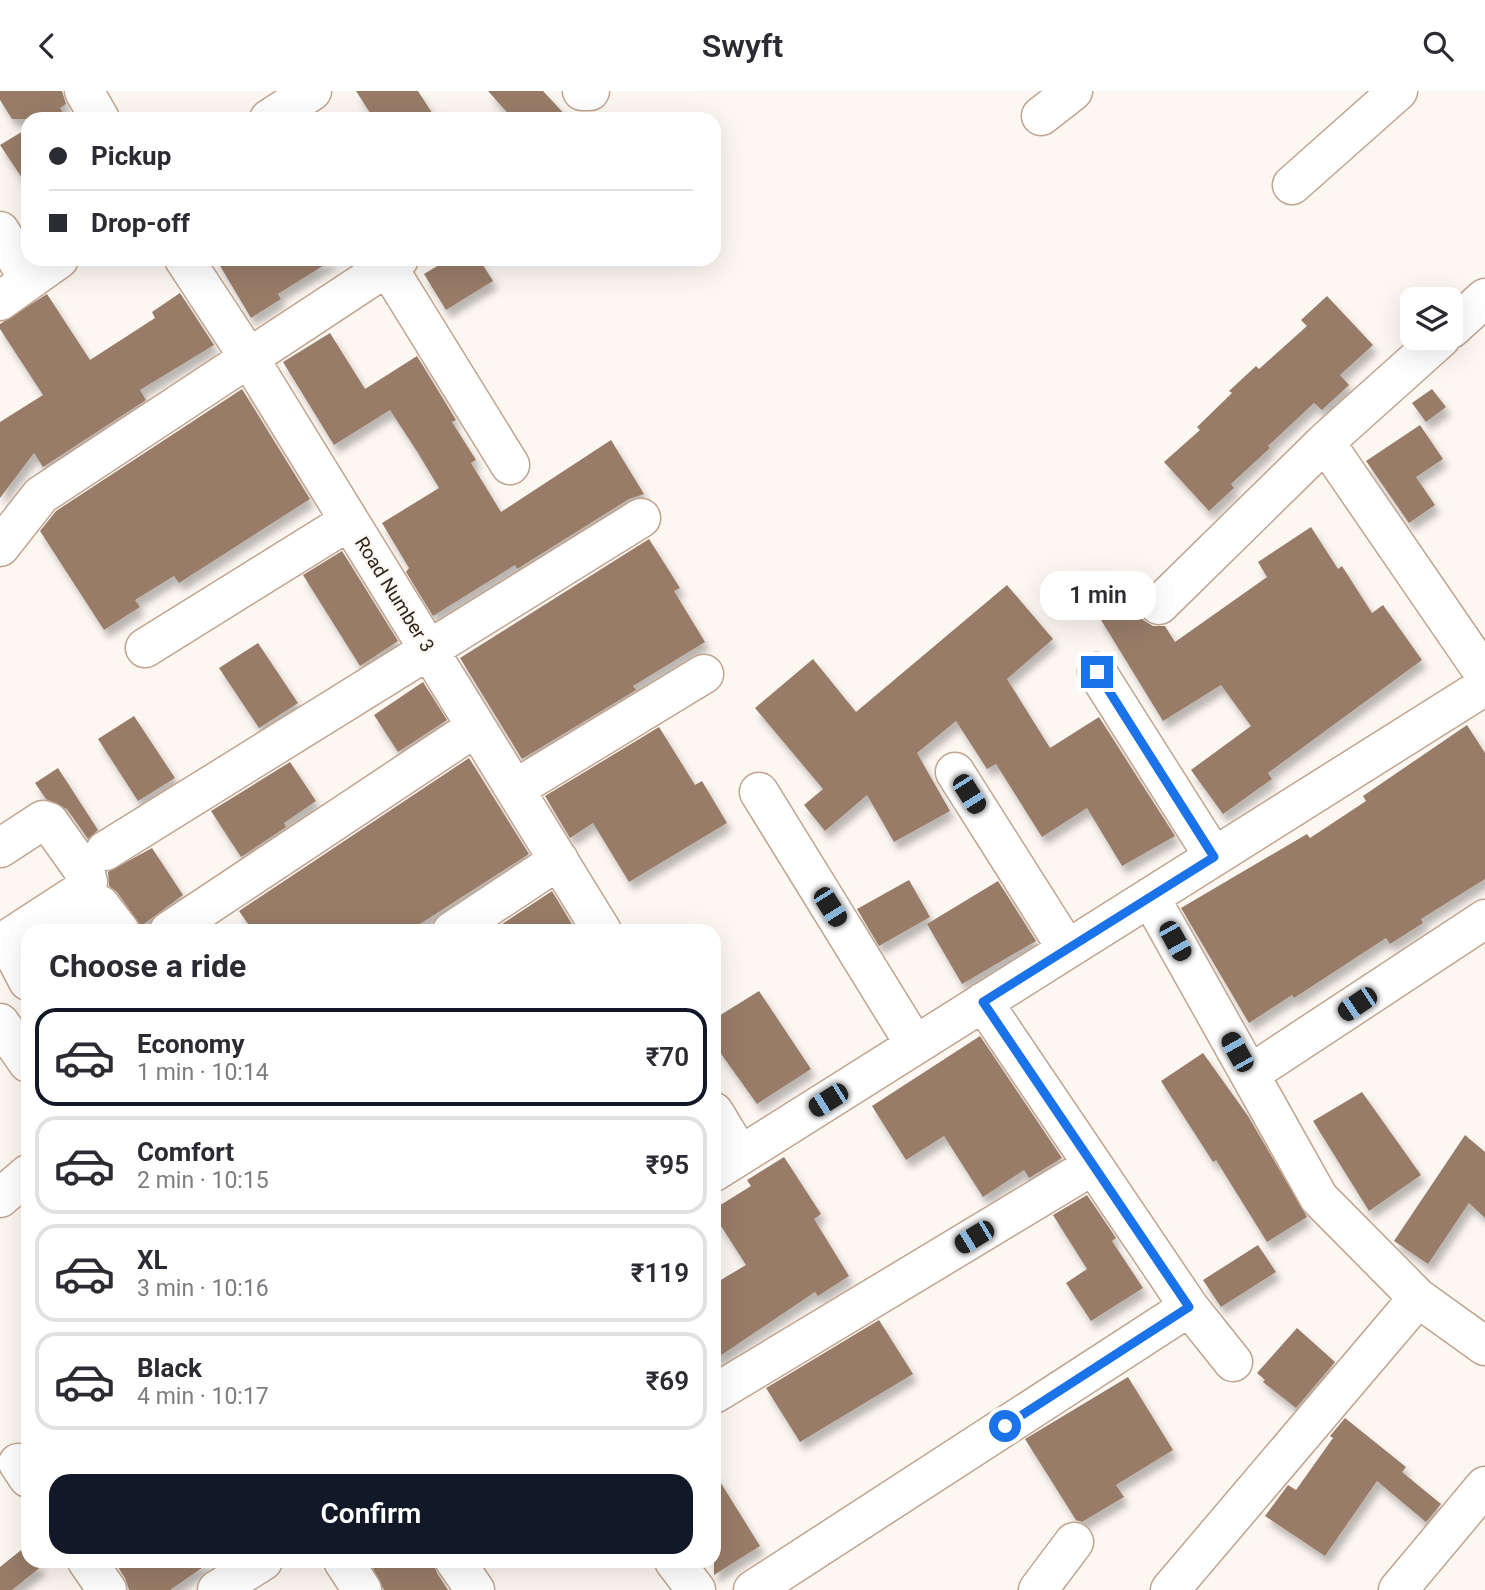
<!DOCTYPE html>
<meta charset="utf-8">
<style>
:root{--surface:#fff;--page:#f7f7f7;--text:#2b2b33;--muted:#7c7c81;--line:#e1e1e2;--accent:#111827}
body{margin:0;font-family:Roboto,sans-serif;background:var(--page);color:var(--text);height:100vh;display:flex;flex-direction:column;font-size:26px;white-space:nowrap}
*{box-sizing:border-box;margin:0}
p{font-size:23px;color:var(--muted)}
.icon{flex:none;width:38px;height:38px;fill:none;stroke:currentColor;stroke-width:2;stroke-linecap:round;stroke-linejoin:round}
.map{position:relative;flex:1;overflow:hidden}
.side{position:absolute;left:21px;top:833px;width:700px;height:644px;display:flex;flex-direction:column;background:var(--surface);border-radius:21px;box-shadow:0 7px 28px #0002}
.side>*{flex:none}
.hud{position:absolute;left:21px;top:21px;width:700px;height:154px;border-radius:21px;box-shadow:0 7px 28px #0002;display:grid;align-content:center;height:154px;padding:0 28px;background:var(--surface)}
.buttons{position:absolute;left:1400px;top:196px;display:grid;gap:14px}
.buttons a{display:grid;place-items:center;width:63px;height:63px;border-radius:14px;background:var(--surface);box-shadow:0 7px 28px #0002;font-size:35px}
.end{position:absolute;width:32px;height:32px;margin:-16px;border:9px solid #1a73e8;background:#fff;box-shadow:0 0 0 4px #fff}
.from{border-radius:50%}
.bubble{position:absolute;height:49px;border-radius:21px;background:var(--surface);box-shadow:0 7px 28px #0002;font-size:23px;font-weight:600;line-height:49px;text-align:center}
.car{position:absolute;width:21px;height:42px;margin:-21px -10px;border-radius:9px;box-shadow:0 0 5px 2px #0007;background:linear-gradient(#222 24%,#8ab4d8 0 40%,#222 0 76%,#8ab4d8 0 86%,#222 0)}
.hud b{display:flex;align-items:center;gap:24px;height:66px;font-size:26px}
.hud b+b{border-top:2px solid var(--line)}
.hud i{width:18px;height:18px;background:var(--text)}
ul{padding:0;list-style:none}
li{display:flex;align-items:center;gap:21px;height:98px;margin:0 14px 10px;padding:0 14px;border:4px solid var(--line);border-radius:21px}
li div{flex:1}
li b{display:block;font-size:26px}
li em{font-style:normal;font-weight:600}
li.on{border-color:var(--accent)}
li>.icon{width:63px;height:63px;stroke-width:1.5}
h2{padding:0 28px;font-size:32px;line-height:84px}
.button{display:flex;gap:14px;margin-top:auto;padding:14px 28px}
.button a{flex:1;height:80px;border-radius:21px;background:var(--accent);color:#fff;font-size:28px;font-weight:600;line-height:80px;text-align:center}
header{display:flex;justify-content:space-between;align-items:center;height:91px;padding:0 28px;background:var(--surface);font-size:32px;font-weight:600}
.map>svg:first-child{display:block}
.building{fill:#987c67;filter:url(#shadow)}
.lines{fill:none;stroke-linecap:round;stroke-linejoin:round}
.minor-casing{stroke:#c1a48e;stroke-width:41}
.minor{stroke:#fff;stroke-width:38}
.route{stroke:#1a73e8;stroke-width:9}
.labels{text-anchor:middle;stroke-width:5;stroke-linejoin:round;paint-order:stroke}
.street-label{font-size:19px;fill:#30251c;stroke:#fdf7f2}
</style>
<header><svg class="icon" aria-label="back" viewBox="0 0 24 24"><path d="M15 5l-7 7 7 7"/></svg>Swyft<svg class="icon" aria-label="search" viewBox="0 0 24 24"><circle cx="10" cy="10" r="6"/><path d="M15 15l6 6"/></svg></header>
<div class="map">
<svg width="1485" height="1499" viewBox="0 0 1485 1499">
<defs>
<filter id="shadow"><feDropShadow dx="4.5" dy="8" stdDeviation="3.5" flood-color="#0004"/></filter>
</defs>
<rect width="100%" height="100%" fill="#fdf7f2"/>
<path class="building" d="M0,0H62L66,13L60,17L67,28H12L0,9Z
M356,0H418L436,28H374Z
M488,0H543L569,28H513Z
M28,37V96L0,54Z
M216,168H334L278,203L281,208L251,227Z
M449,168H479L493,190L446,219L424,183Z
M180,202L214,254L140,299L146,309L43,376L34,362L0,407V331L43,304L0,238V233L47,203L90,269L155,227L152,221Z
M1327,205L1373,254L1340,284L1349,294L1322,319L1314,312L1268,355L1270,357L1231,393L1234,397L1209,420L1164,371L1200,339L1197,336L1232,302L1229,300L1256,275L1259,278L1307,235L1301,229Z
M330,242L365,298L417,265L456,329L452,331L476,369L471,372L501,421L611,349L644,403L629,408L517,478L515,474L433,525L406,481L409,477L382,432L439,397L418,362L390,319L334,354L283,271Z
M242,298L310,408L179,492L174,485L135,509L140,516L104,539L40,440L56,420Z
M1432,298L1446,316L1426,331L1412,312Z
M1420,334L1443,368L1416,386L1435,414L1409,432L1366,370Z
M1311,436L1338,478L1342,475L1372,522L1383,514L1422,569L1268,682L1272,688L1223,723L1191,679L1251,635L1221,594L1163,630L1098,524L1133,499L1139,507L1138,519L1143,529L1153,535H1165L1175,551L1267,486L1258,471Z
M649,448L680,497L674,500L705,551L633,595L636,599L522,668L460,567Z
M342,460L398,550L360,575L303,484Z
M1007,494L1053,548L1007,588L1050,657L1099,626L1175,745L1122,775L1087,717L1042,746L996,673L987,678L956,630L917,662L950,720L894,751L867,704L825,740L804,714L823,698L755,617L813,568L856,621Z
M258,552L298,612L259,637L219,577Z
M423,591L447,629L398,661L374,624Z
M134,625L175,687L138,710L98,648Z
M1467,634L1485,662V788L1421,828L1423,832L1390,853L1386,847L1294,907L1292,904L1249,932L1181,817L1307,743L1310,747L1366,710L1363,705Z
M659,636L695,694L702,690L727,732L629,791L593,732L570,747L545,705Z
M469,667L529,763L409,840H253L239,820Z
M290,671L316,710L284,732L286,736L241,766L211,720Z
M58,677L98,739L88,748L67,718L46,708L35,692Z
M152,757L183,804L141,835L117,801L109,795L108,781Z
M909,789L930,826L879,855L857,818Z
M998,790L1036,850L962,893L927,833Z
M552,800L576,840H493V839Z
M759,900L811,978L757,1013L714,953V928Z
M980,945L1062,1067L1029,1087L1024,1079L983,1106L944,1045L906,1069L872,1015Z
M1203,962L1248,1025L1307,1126L1267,1151L1216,1069L1213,1071L1161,990Z
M1362,1001L1421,1084L1369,1120L1313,1030Z
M1465,1044L1485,1061V1127L1469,1112L1428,1173L1394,1150Z
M784,1066L821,1123L814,1128L849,1185L818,1205L815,1201L714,1269V1193L746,1174L714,1124V1118L751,1095L747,1089Z
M1087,1104L1116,1147L1112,1150L1143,1197L1091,1230L1066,1192L1087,1178L1053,1124Z
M1258,1154L1276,1181L1221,1216L1203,1189Z
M879,1229L913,1283L800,1351L766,1297Z
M1297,1237L1335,1271L1296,1317L1263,1291L1265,1289L1257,1282Z
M1128,1286L1173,1359L1116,1394L1124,1406L1082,1431L1076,1429L1025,1348Z
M1345,1327L1406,1376L1402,1381L1441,1413L1426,1431L1377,1390L1325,1465L1265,1425L1288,1394L1296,1399L1333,1347L1330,1345Z
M714,1381L760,1455L714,1484Z
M26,1455L28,1470H38L42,1475L12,1499H0V1476Z
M114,1470H212L170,1499H129L125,1487Z
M369,1470H433L437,1482L448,1499H384Z"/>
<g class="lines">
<defs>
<path id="minor" d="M84,0L100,28
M582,0H590
M1041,25L1073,0
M269,28L312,0
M1292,94L1398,0
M0,140L29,189
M184,168L249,267L602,840
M387,175L510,374
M0,210L59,168
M1451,238L1485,207
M1325,351L1485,584
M0,456L41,404L399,168
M1159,514L1325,351L1441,247
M145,557L349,430
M1097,581L1214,766
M955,681L1067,858
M515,698L704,583
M759,701L915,954
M0,757L43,729L49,731L86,783L88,791L83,799L0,853
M105,760L641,427
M1150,806L1319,1107L1418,1207L1485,1255
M58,834L94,812L100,814L120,840
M169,840L476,636
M452,840L559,769
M28,854L17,861L16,867L28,890
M983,911L1189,1216
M0,932L28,972
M1250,983L1485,828
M714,1021L740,1064
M714,1081L1485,595
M0,1107L28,1083
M714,1303L1092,1075
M18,1372L28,1387
M87,1470L107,1499
M343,1470L362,1499
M455,1470L475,1499
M674,1470L696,1499
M217,1499L263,1470
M753,1499L1189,1216L1233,1271
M1038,1499L1074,1451
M1170,1499L1418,1207
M1398,1499L1485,1395"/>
</defs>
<use href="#minor" class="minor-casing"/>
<use href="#minor" class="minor"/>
</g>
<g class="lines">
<path class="route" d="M1005,1335L1189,1216L983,911L1214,766L1097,581"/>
</g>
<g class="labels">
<g class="street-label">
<text transform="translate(395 503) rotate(58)" y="7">Road Number 3</text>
</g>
</g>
</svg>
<div class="buttons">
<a><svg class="icon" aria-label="layers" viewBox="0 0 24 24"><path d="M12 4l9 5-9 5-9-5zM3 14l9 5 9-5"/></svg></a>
</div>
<i class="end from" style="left:1005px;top:1335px"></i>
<i class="end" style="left:1097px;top:581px"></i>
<div class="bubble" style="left:1040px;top:480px;width:116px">1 min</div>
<i class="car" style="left:969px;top:703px;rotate:148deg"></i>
<i class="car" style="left:830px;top:816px;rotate:148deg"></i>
<i class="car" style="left:1175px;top:850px;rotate:151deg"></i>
<i class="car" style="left:1357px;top:913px;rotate:236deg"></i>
<i class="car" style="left:1237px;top:961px;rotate:331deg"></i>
<i class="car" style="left:828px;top:1009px;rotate:238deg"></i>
<i class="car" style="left:974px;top:1146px;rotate:239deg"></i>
<div class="hud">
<b><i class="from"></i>Pickup</b>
<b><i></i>Drop-off</b>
</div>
<section class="side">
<h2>Choose a ride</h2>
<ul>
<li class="on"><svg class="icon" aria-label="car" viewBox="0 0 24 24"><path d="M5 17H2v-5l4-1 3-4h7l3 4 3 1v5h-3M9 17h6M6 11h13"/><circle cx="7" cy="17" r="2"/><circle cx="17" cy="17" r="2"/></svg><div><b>Economy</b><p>1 min · 10:14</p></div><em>₹70</em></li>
<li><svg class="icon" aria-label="car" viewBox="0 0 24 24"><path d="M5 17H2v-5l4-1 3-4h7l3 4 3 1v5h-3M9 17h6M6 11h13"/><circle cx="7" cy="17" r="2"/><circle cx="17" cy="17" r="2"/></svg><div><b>Comfort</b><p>2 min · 10:15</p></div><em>₹95</em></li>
<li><svg class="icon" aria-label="car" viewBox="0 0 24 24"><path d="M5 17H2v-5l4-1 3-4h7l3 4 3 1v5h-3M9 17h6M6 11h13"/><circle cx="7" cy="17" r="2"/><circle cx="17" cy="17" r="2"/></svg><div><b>XL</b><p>3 min · 10:16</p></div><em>₹119</em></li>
<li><svg class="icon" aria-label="car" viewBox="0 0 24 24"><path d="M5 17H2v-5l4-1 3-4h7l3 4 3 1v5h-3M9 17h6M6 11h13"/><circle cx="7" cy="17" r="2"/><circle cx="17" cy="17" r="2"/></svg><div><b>Black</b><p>4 min · 10:17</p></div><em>₹69</em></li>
</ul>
<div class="button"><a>Confirm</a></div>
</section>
</div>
